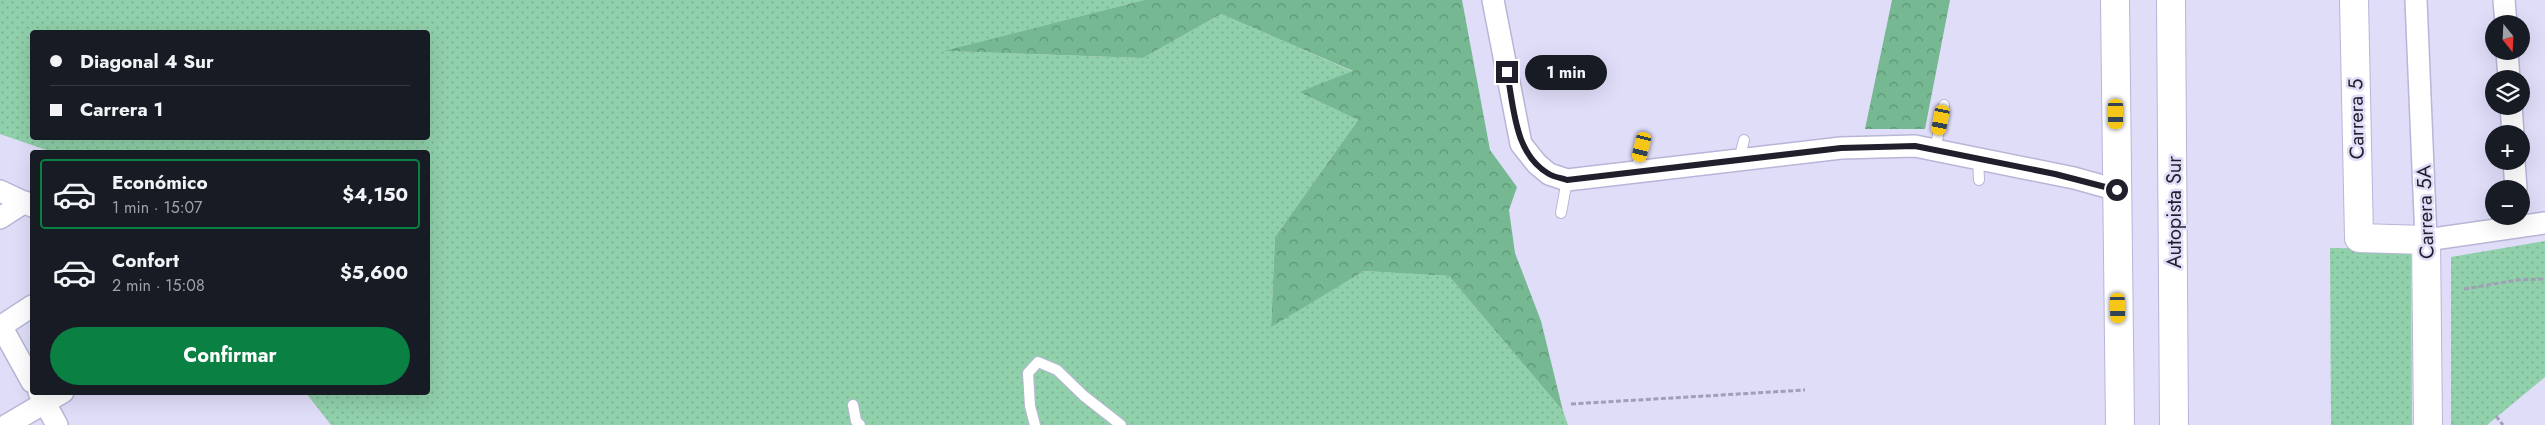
<!DOCTYPE html>
<html lang="es">
<meta charset="utf-8">
<style>
:root{--surface:#171b24;--page:#20242c;--text:#f1f3f6;--muted:#9ea1a6;--line:#363941;--accent:#0b8043}
body{margin:0;font-family:Jost,sans-serif;background:var(--page);color:var(--text);height:100vh;display:flex;flex-direction:column;font-size:19px;white-space:nowrap}
*{box-sizing:border-box;margin:0}
p{font-size:16px;color:var(--muted)}
.icon{flex:none;width:28px;height:28px;fill:none;stroke:currentColor;stroke-width:2;stroke-linecap:round;stroke-linejoin:round}
.map{position:relative;flex:1;overflow:hidden}
.sheet{position:absolute;left:30px;top:150px;width:400px;height:245px;display:flex;flex-direction:column;background:var(--surface);border-radius:5px;box-shadow:0 5px 20px #0002}
.sheet>*{flex:none}
.guide{position:absolute;left:30px;top:30px;width:400px;height:110px;border-radius:5px;box-shadow:0 5px 20px #0002;display:grid;align-content:center;height:110px;padding:0 20px;background:var(--surface)}
.needle{width:32px;rotate:162deg}
.controls{position:absolute;left:2485px;top:15px;display:grid;gap:10px}
.controls a{display:grid;place-items:center;width:45px;height:45px;border-radius:50%;background:var(--surface);box-shadow:0 5px 20px #0002;font-size:25px}
.end{position:absolute;width:22px;height:22px;margin:-11px;border:6px solid #211f2c;background:#fff;box-shadow:0 0 0 2px #fff}
.from{border-radius:50%}
.bubble{position:absolute;height:35px;border-radius:18px;background:var(--surface);box-shadow:0 5px 20px #0002;font-size:16px;font-weight:700;line-height:35px;text-align:center}
.car{position:absolute;width:15px;height:30px;margin:-15px -8px;border-radius:6px;box-shadow:0 0 4px 1px #0007;background:linear-gradient(#f5c518 24%,#345 0 40%,#f5c518 0 76%,#345 0 86%,#f5c518 0)}
.guide b{display:flex;align-items:center;gap:18px;height:48px;font-size:19px}
.guide b+b{border-top:1px solid var(--line)}
.guide i{width:12px;height:12px;background:var(--text)}
ul{padding:9px 0 0;list-style:none}
li{display:flex;align-items:center;gap:15px;height:70px;margin:0 10px 8px;padding:0 10px;border:2px solid transparent;border-radius:5px}
li div{flex:1}
li b{display:block;font-size:19px}
li em{font-style:normal;font-weight:700}
li.selected{border-color:var(--accent)}
li>.icon{width:45px;height:45px;stroke-width:1.5}
.primary-button{display:flex;gap:10px;margin-top:auto;padding:10px 20px}
.primary-button a{flex:1;height:58px;border-radius:30px;background:var(--accent);color:#fff;font-size:20px;font-weight:700;line-height:58px;text-align:center}
.map>svg:first-child{display:block}
.grass{fill:url(#grass-dots);fill-rule:evenodd}
.forest{fill:url(#forest-crowns)}
.lines{fill:none;stroke-linecap:round;stroke-linejoin:round}
.service-casing{stroke:#b9b5d7;stroke-width:12}
.minor-casing{stroke:#b9b5d7;stroke-width:24}
.secondary-casing{stroke:#b9b5d7;stroke-width:30}
.trunk-casing{stroke:#b9b5d7;stroke-width:30}
.path{stroke:#a19eb5;stroke-width:3;stroke-dasharray:5 2.5;stroke-linecap:butt}
.service{stroke:#fff;stroke-width:10}
.minor{stroke:#fff;stroke-width:21}
.secondary{stroke:#fff;stroke-width:28}
.trunk{stroke:#fff;stroke-width:28}
.route{stroke:#211f2c;stroke-width:6}
.labels{text-anchor:middle;stroke-width:5;stroke-linejoin:round;paint-order:stroke}
.street-label{font-size:20px;fill:#211f2c;stroke:#e0ddf9}
</style>
<div class="map">
<svg width="2545" height="425" viewBox="0 0 2545 425">
<defs>
<pattern id="grass-dots" width="8" height="8" patternUnits="userSpaceOnUse" patternTransform="scale(1.25)"><rect width="8" height="8" fill="#90d0aa"/><path d="M2 2h.1M6 6h.1" fill="none" stroke="#7cb292" stroke-width="1.8" stroke-linecap="round"/></pattern>
<pattern id="forest-crowns" width="20" height="18" patternUnits="userSpaceOnUse" patternTransform="scale(1.25)"><rect width="20" height="18" fill="#75b891"/><path d="M2 6a3 3 0 1 1 6 0M12 15a3 3 0 1 1 6 0" fill="none" stroke="#609577"/></pattern>
</defs>
<rect width="100%" height="100%" fill="#e0ddf9"/>
<path class="grass" d="M0,0H1144L946,51L1143,58L1221,14L1354,72L1299,92L1358,120L1275,237L1271,326L1364,271L1449,276L1563,411L1568,425H331L306,393L428,392V152H52L0,134ZM32,32H428V138H32Z
M2545,241V377L2487,425H2451V257Z
M2330,248L2411,249L2412,425H2331Z"/>
<path class="forest" d="M1144,0H1462L1490,150L1517,187L1509,210L1515,253L1541,321L1563,411L1449,276L1364,271L1271,327L1275,237L1358,120L1299,92L1353,71L1221,14L1143,58L944,51Z
M1892,0H1950L1925,129H1865Z"/>
<g class="lines">
<defs>
<path id="service" d="M1935,150L1944,105
M1978,158L1979,180
M1739,160L1744,140
M1636,171L1642,147
M1561,213L1567,180
M853,405L856,421L860,425
M1035,425L1030,406L1028,373L1038,362L1057,370L1084,396L1121,425"/>
<path id="minor" d="M1493,0L1521,144L1537,164L1549,174L1567,180L1841,148L1915,146L2074,178L2117,190
M2416,0L2426,240L2545,223
M2504,0L2506,24
M2507,51L2509,79
M2511,106L2513,134
M2514,161L2516,189
M0,191L32,206
M0,218L25,202
M1,326L32,382
M0,327L32,306
M39,392L57,425
M7,425L63,392"/>
<path id="secondary" d="M2354,0L2359,238L2426,240L2428,425"/>
<path id="trunk" d="M2115,0L2120,425
M2171,0L2174,425"/>
</defs>
<use href="#service" class="service-casing"/>
<use href="#minor" class="minor-casing"/>
<use href="#secondary" class="secondary-casing"/>
<use href="#trunk" class="trunk-casing"/>
<path class="path" d="M2464,289L2517,280L2545,279
M1571,404L1805,390
M2496,416L2503,425"/>
<use href="#service" class="service"/>
<use href="#minor" class="minor"/>
<use href="#secondary" class="secondary"/>
<use href="#trunk" class="trunk"/>
</g>
<g class="lines">
<path class="route" d="M1507,72C1514,107 1514,154 1549,174C1554,177 1561,178 1567,180L1841,148L1915,146L2055,174L2117,190"/>
</g>
<g class="labels">
<g class="street-label">
<text transform="translate(2356 119) rotate(-91)" y="7">Carrera 5</text>
<text transform="translate(2174 212) rotate(-90)" y="7">Autopista Sur</text>
<text transform="translate(2425 212) rotate(-92)" y="7">Carrera 5A</text>
</g>
</g>
</svg>
<div class="controls">
<a><svg class="needle" viewBox="-14 -14 28 28"><path d="M0-13l5 13h-10z" fill="#e53935"/><path d="M0 13l5-13h-10z" fill="#9ea1a6"/></svg></a>
<a><svg class="icon" aria-label="layers" viewBox="0 0 24 24"><path d="M12 4l9 5-9 5-9-5zM3 14l9 5 9-5"/></svg></a>
<a>+</a>
<a>−</a>
</div>
<i class="end from" style="left:2117px;top:190px"></i>
<i class="end" style="left:1507px;top:72px"></i>
<div class="bubble" style="left:1525px;top:55px;width:82px">1 min</div>
<i class="car" style="left:2116px;top:114px;rotate:180deg"></i>
<i class="car" style="left:1941px;top:120px;rotate:191deg"></i>
<i class="car" style="left:1642px;top:147px;rotate:194deg"></i>
<i class="car" style="left:2118px;top:308px;rotate:179deg"></i>
<div class="guide">
<b><i class="from"></i>Diagonal 4 Sur</b>
<b><i></i>Carrera 1</b>
</div>
<section class="sheet">
<ul>
<li class="selected"><svg class="icon" aria-label="car" viewBox="0 0 24 24"><path d="M5 17H2v-5l4-1 3-4h7l3 4 3 1v5h-3M9 17h6M6 11h13"/><circle cx="7" cy="17" r="2"/><circle cx="17" cy="17" r="2"/></svg><div><b>Económico</b><p>1 min · 15:07</p></div><em>$4,150</em></li>
<li><svg class="icon" aria-label="car" viewBox="0 0 24 24"><path d="M5 17H2v-5l4-1 3-4h7l3 4 3 1v5h-3M9 17h6M6 11h13"/><circle cx="7" cy="17" r="2"/><circle cx="17" cy="17" r="2"/></svg><div><b>Confort</b><p>2 min · 15:08</p></div><em>$5,600</em></li>
</ul>
<div class="primary-button"><a>Confirmar</a></div>
</section>
</div>
